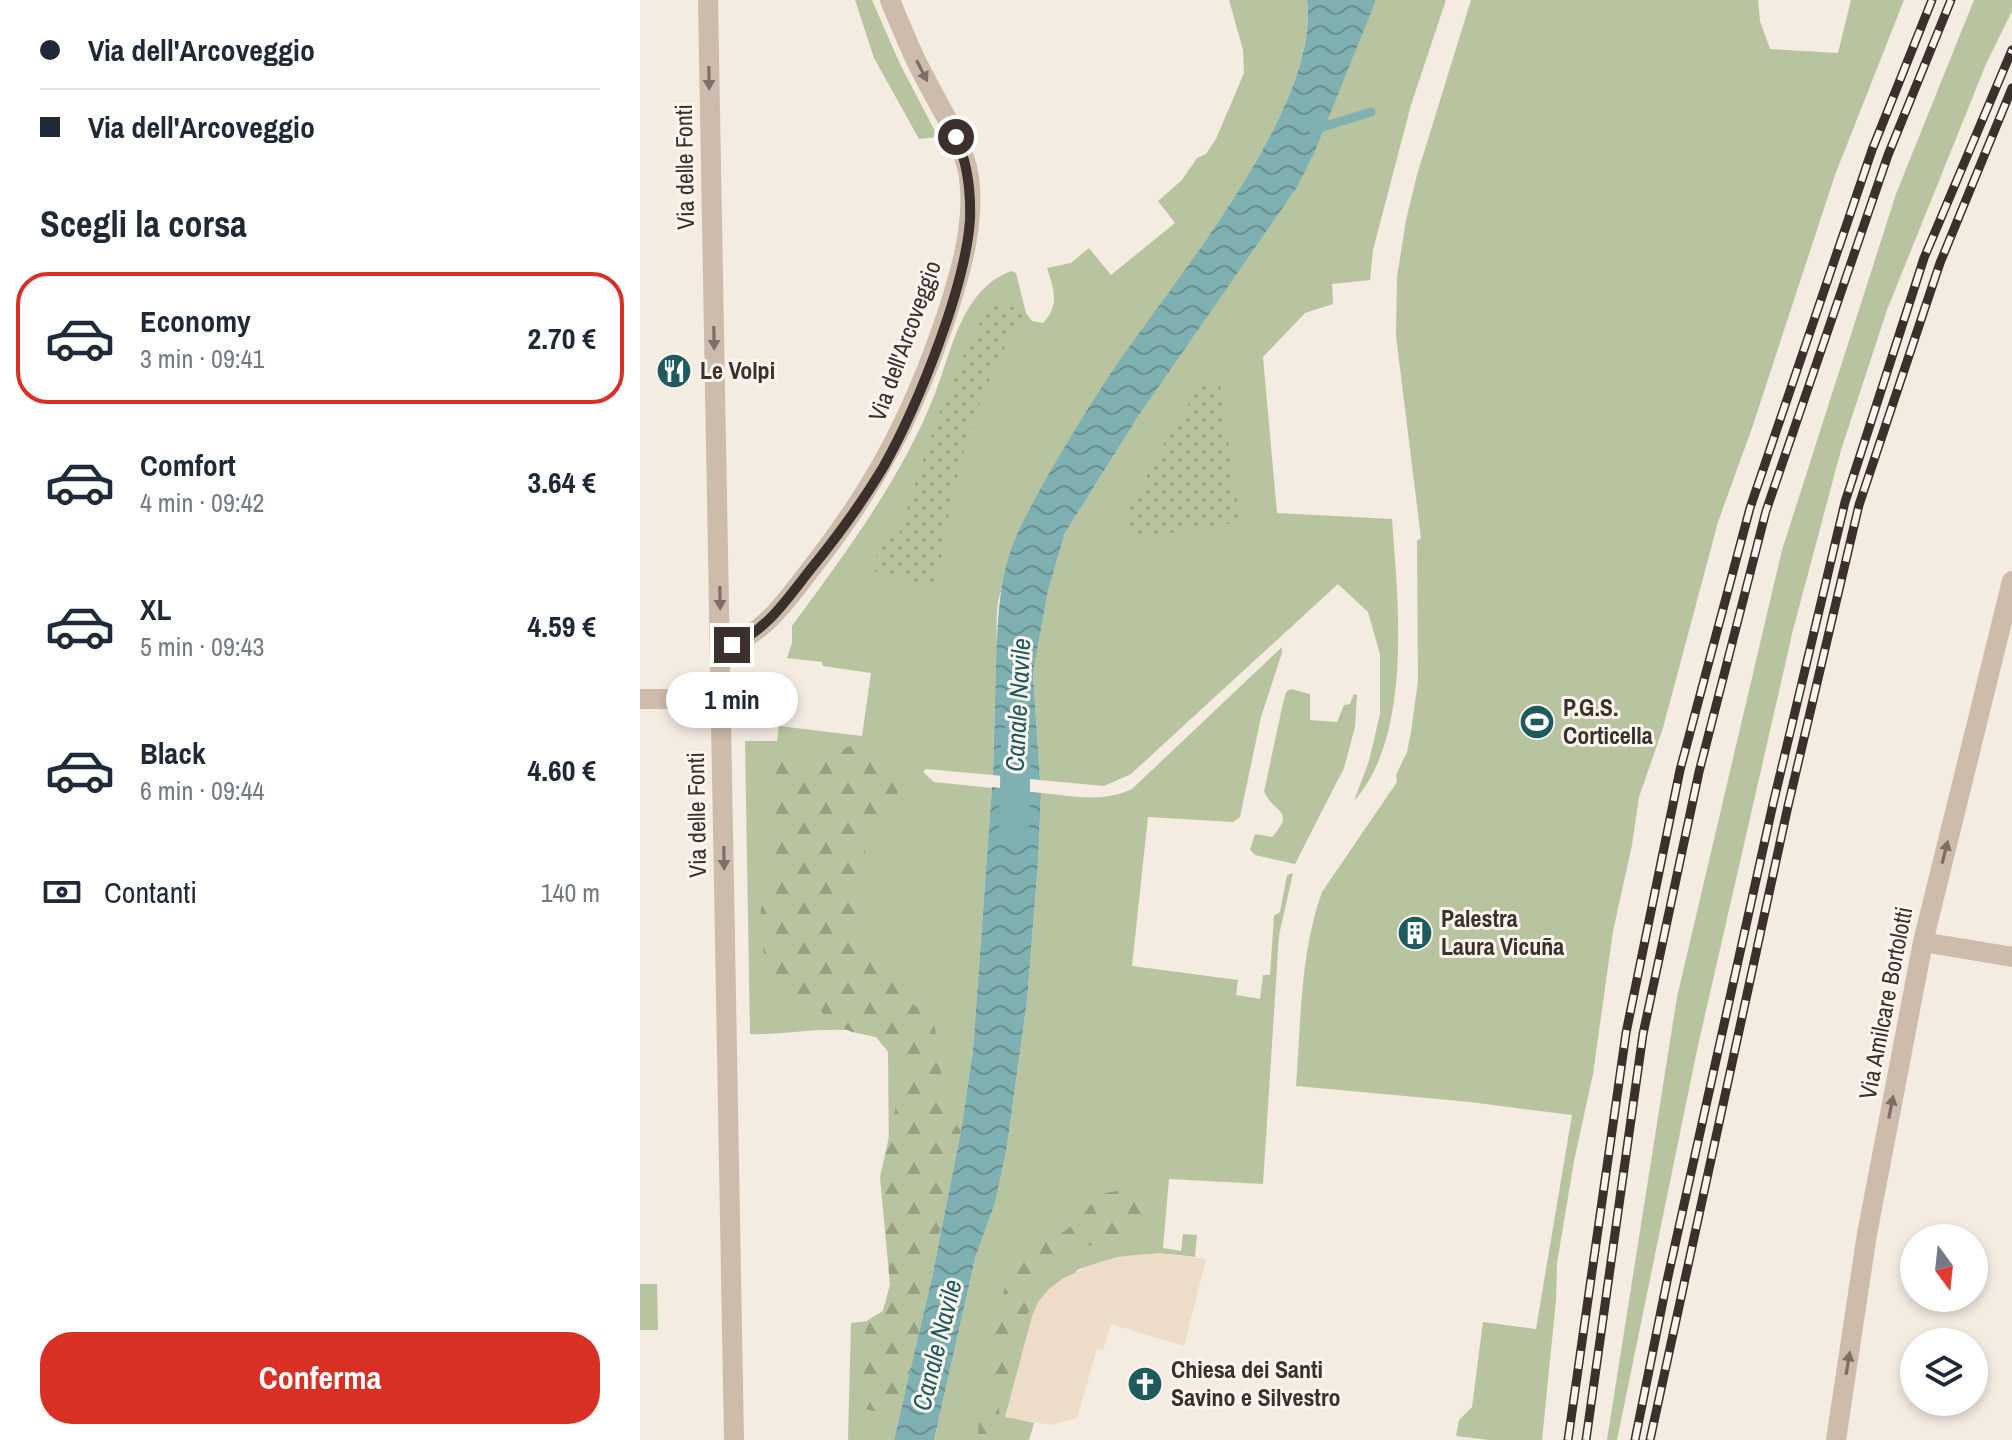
<!DOCTYPE html>
<html lang="it">
<meta charset="utf-8">
<style>
:root{--surface:#fff;--page:#f6f6f7;--text:#1f2937;--muted:#747a83;--line:#e0e1e3;--accent:#d93025}
body{margin:0;font-family:"Archivo Narrow",sans-serif;background:var(--page);color:var(--text);height:100vh;display:flex;flex-direction:column;font-size:30px;white-space:nowrap}
*{box-sizing:border-box;margin:0}
p{font-size:26px;color:var(--muted)}
.icon{flex:none;width:44px;height:44px;fill:none;stroke:currentColor;stroke-width:2;stroke-linecap:round;stroke-linejoin:round}
.map{position:relative;flex:1;overflow:hidden}
.details{display:flex;flex-direction:column;background:var(--surface);width:640px}
.details>*{flex:none}
.banner{display:grid;align-content:center;height:176px;padding:0 40px;background:var(--surface)}
.needle{width:52px;rotate:165deg}
.buttons{position:absolute;left:1260px;top:1224px;display:grid;gap:16px}
.buttons a{display:grid;place-items:center;width:88px;height:88px;border-radius:50%;background:var(--surface);box-shadow:0 4px 12px #0003;font-size:40px}
.end{position:absolute;width:36px;height:36px;margin:-18px;border:10px solid #3b302b;background:#fff;box-shadow:0 0 0 4px #fff}
.from{border-radius:50%}
.bubble{position:absolute;height:56px;border-radius:28px;background:var(--surface);box-shadow:0 4px 12px #0003;font-size:26px;font-weight:700;line-height:56px;text-align:center}
.banner b{display:flex;align-items:center;gap:28px;height:76px;font-size:30px}
.banner b+b{border-top:2px solid var(--line)}
.banner i{width:20px;height:20px;background:var(--text)}
ul{padding:0;list-style:none}
li{display:flex;align-items:center;gap:24px;height:132px;margin:0 16px 12px;padding:0 24px;border:4px solid transparent;border-radius:32px}
li div{flex:1}
li b{display:block;font-size:30px}
li em{font-style:normal;font-weight:700}
li.selected{border-color:var(--accent)}
li>.icon{width:72px;height:72px;stroke-width:1.5}
h2{padding:0 40px;font-size:36px;line-height:96px}
.pay{display:flex;align-items:center;gap:20px;height:88px;padding:0 40px;font-size:30px}
.pay p{margin-inline-start:auto}
.primary-button{display:flex;gap:16px;margin-top:auto;padding:16px 40px}
.primary-button a{flex:1;height:92px;border-radius:32px;background:var(--accent);color:#fff;font-size:32px;font-weight:700;line-height:92px;text-align:center}
main{display:flex;flex:1;min-height:0}
.map>svg:first-child{display:block}
.grass{fill:#b8c4a0}
.forest{fill:url(#forest-firs)}
.garden{fill:url(#garden-dots)}
.plaza{fill:#ecdcc8}
.water{fill:url(#water-waves)}
.lines{fill:none;stroke-linecap:round;stroke-linejoin:round}
.stream{stroke:#7fb0b2;stroke-width:9}
.canal{stroke:#7fb0b2;stroke-width:30}
.minor{stroke:#cdbbac;stroke-width:20}
.rail-casing{stroke:#3b302b;stroke-width:9}
.rail{stroke:#fbf5ee;stroke-width:6;stroke-dasharray:18;stroke-linecap:butt}
.oneway{fill:#7d6f65}
.route{stroke:#3b302b;stroke-width:10}
.labels{text-anchor:middle;stroke-width:6;stroke-linejoin:round;paint-order:stroke}
.street-label{font-size:24px;fill:#3b302b;stroke:#fbf5ee}
.poi-label{font-size:24px;font-weight:bold;fill:#3b302b;stroke:#fbf5ee;text-anchor:start}
.water-label{font-size:26px;font-style:italic;fill:#1f5a5e;stroke:#fbf5ee}
</style>
<main>
<section class="details">
<div class="banner">
<b><i class="from"></i>Via dell'Arcoveggio</b>
<b><i></i>Via dell'Arcoveggio</b>
</div>
<h2>Scegli la corsa</h2>
<ul>
<li class="selected"><svg class="icon" aria-label="car" viewBox="0 0 24 24"><path d="M5 17H2v-5l4-1 3-4h7l3 4 3 1v5h-3M9 17h6M6 11h13"/><circle cx="7" cy="17" r="2"/><circle cx="17" cy="17" r="2"/></svg><div><b>Economy</b><p>3 min · 09:41</p></div><em>2.70 €</em></li>
<li><svg class="icon" aria-label="car" viewBox="0 0 24 24"><path d="M5 17H2v-5l4-1 3-4h7l3 4 3 1v5h-3M9 17h6M6 11h13"/><circle cx="7" cy="17" r="2"/><circle cx="17" cy="17" r="2"/></svg><div><b>Comfort</b><p>4 min · 09:42</p></div><em>3.64 €</em></li>
<li><svg class="icon" aria-label="car" viewBox="0 0 24 24"><path d="M5 17H2v-5l4-1 3-4h7l3 4 3 1v5h-3M9 17h6M6 11h13"/><circle cx="7" cy="17" r="2"/><circle cx="17" cy="17" r="2"/></svg><div><b>XL</b><p>5 min · 09:43</p></div><em>4.59 €</em></li>
<li><svg class="icon" aria-label="car" viewBox="0 0 24 24"><path d="M5 17H2v-5l4-1 3-4h7l3 4 3 1v5h-3M9 17h6M6 11h13"/><circle cx="7" cy="17" r="2"/><circle cx="17" cy="17" r="2"/></svg><div><b>Black</b><p>6 min · 09:44</p></div><em>4.60 €</em></li>
</ul>
<div class="pay"><svg class="icon" aria-label="cash" viewBox="0 0 24 24"><path d="M3 7h18v10H3z"/><circle cx="12" cy="12" r="2"/></svg>Contanti<p>140 m</p></div>
<div class="primary-button"><a>Conferma</a></div>
</section>
<div class="map">
<svg width="1372" height="1440" viewBox="0 0 1372 1440">
<defs>
<pattern id="forest-firs" width="22" height="20" patternUnits="userSpaceOnUse" patternTransform="scale(2)"><rect width="22" height="20" fill="#b8c4a0"/><path d="M5 1l3.5 6h-7zM16 11l3.5 6h-7z" fill="#97a083"/></pattern>
<pattern id="garden-dots" width="8" height="8" patternUnits="userSpaceOnUse" patternTransform="scale(2)"><rect width="8" height="8" fill="#b8c4a0"/><path d="M2 2h.1M6 6h.1" fill="none" stroke="#97a083" stroke-width="1.8" stroke-linecap="round"/></pattern>
<pattern id="water-waves" width="16" height="10" patternUnits="userSpaceOnUse" patternTransform="scale(2)"><rect width="16" height="10" fill="#7fb0b2"/><path d="M0 5q4-4 8 0t8 0" fill="none" stroke="#699091"/></pattern>
</defs>
<rect width="100%" height="100%" fill="#f4ebe1"/>
<path class="grass" d="M215,0H232L260,64L298,137L279,139L234,58Z
M589,0H667C681,109 527,289 468,379C423,446 389,519 360,594C355,610 357,632 357,648C355,691 354,733 353,775L286,769L283,772L294,782L352,788L333,1050L321,1131L292,1277L254,1440H208L211,1323L227,1321L243,1311L250,1285L248,1050C244,1045 239,1038 234,1036C202,1022 145,1036 110,1034L105,741H137L139,726L222,736L231,673L183,666L182,662L147,658L152,643V626C206,552 263,477 296,391C313,347 322,290 371,271L376,273L386,313L392,321L403,323C420,305 414,290 407,268L431,263L449,248L471,275L535,223L518,201L542,180L557,158L566,154L576,139L604,73L603,50Z
M736,0H806L771,105L733,250L730,280L692,284L693,304L665,313L623,357L637,513L752,519C758,601 773,735 714,801L729,761L740,714V654L728,612L698,584L491,774L464,786L400,780L393,673L408,591L425,533L499,415L708,63Z
M831,0H1118L1120,21L1130,49L1198,53L1211,0H1264L1195,175L1112,428L1078,522L1023,728L999,797L992,845L973,931L953,1074L934,1161L917,1263L916,1300L902,1440H849L816,1436L819,1420L832,1407L843,1322L896,1329L932,1115L830,1102L656,1086C661,1022 660,953 682,892L757,782L756,775L767,752L771,732L778,681L777,541L781,538L756,336L757,277L766,220L777,175Z
M1334,0H1372V11L1346,64L1247,310L1201,450L1153,630L1057,1050L977,1440H967L1037,997L1142,550L1256,194Z
M642,647V653L621,717L600,817L593,822L508,817L492,966L598,980L596,995L620,999L623,975H630L634,916L640,912L647,875L653,873L639,935L623,1184L529,1179L523,1248L541,1251L543,1234L557,1235L555,1257C514,1250 475,1255 437,1270L365,1416L394,1423L389,1440H294L336,1255L367,1146L387,1001L398,863L401,793C432,796 463,803 492,789Z
M651,689L670,694V720L697,722L704,705L710,704L714,694L717,695L715,727L704,768L655,864L615,855L610,850L615,834L632,837C656,810 635,814 624,792L643,703L646,692Z
M0,1284H17L18,1330H0Z"/>
<path class="forest" d="M230,738L252,763L261,781L254,804L227,838L219,897V940L255,972L273,1004L294,1021C299,1052 301,1107 321,1131L264,1400H256L246,1414L226,1409L216,1389L227,1321L243,1311L250,1285L240,1177L262,1079L253,1058L236,1037L212,1032L192,1023L176,1006L134,989C126,964 118,936 121,909C123,894 132,881 133,866C135,830 124,796 123,760C151,744 148,757 174,757C191,756 213,744 230,738Z
M481,1190L508,1198L517,1195C527,1214 502,1232 490,1246L472,1248L450,1245L412,1266L397,1287L391,1308L381,1323L378,1342L360,1397L359,1412L363,1422L360,1432L362,1440H337L340,1414L347,1393L348,1350L358,1319L366,1281L380,1244L397,1239L409,1241C431,1228 444,1218 456,1195Z"/>
<path class="garden" d="M354,299L385,313C331,395 310,493 296,588L230,570L250,531L259,535C285,455 309,371 354,299Z
M580,384L600,522L497,538L486,535L484,519L525,442L559,387Z"/>
<path class="plaza" d="M520,1253L566,1259L544,1346L471,1324L463,1350L457,1349L437,1418L412,1425L365,1417L392,1316L398,1302L409,1289L422,1279L454,1264L477,1257Z"/>
<path class="water" d="M667,0H736L675,151L657,187L499,415L425,533L408,591L393,673L400,780L353,775C354,739 355,703 356,666C358,619 358,574 379,530C402,482 438,424 467,379C527,288 681,110 667,0Z
M352,787L401,793L398,863L387,1001L367,1146L355,1202L336,1255L294,1440H254L292,1277L321,1131L333,1050Z"/>
<g class="lines">
<path class="stream" d="M673,130L731,112"/>
<path class="canal" d="M374,830L376,738"/>
<path class="minor" d="M68,0L94,1440
M81,649C124,634 143,605 170,570C235,488 274,413 307,314C321,271 335,224 329,177C323,141 301,110 285,78C271,53 261,26 250,0
M0,699H81
M1283,942L1372,957
M1196,1440L1227,1234L1283,942L1372,581"/>
<defs>
<path id="rail" d="M928,1440L986,1033L1040,770L1110,508L1232,150L1292,0
M946,1440L1003,1034L1059,772L1126,511L1248,155L1311,0
M995,1440L1027,1281L1133,804L1205,502L1284,258L1372,50
M1010,1440L1148,806L1219,505L1300,263L1372,88"/>
</defs>
<use href="#rail" class="rail-casing"/>
<use href="#rail" class="rail"/>
</g>
<defs><path id="oneway-solid" d="M-6-.8H1V-3.2L6.5 0L1 3.2V.8H-6Z" transform="scale(2)"/></defs>
<g class="oneway">
<use href="#oneway-solid" transform="translate(282 71) rotate(63)"/>
<use href="#oneway-solid" transform="translate(69 78) rotate(89)"/>
<use href="#oneway-solid" transform="translate(74 338) rotate(89)"/>
<use href="#oneway-solid" transform="translate(80 598) rotate(89)"/>
<use href="#oneway-solid" transform="translate(1305 852) rotate(-76)"/>
<use href="#oneway-solid" transform="translate(84 858) rotate(89)"/>
<use href="#oneway-solid" transform="translate(1251 1107) rotate(-79)"/>
<use href="#oneway-solid" transform="translate(1208 1363) rotate(-81)"/>
</g>
<g class="lines">
<path class="route" d="M92,645C127,630 147,599 170,570C197,537 222,503 244,466C278,405 325,289 330,220C331,190 328,164 316,137"/>
</g>
<defs>
<symbol id="restaurant-disc" viewBox="-11 -11 22 22"><circle r="9.5" fill="#1f5a5e" stroke="#fbf5ee"/><path d="M-5-6h1v4h1v-4h1v4h1v-4h1v5L-1.5 .5V6h-2V.5L-5-1ZM5-6V6H3V1.5H1.5Q1.5-4 5-6Z" fill="#fff"/></symbol>
<symbol id="stadium-disc" viewBox="-11 -11 22 22"><circle r="9.5" fill="#1f5a5e" stroke="#fbf5ee"/><path d="M0-5a6.5 5 0 1 0 0 10a6.5 5 0 1 0 0-10ZM-3.5-1.8h7v3.6h-7Z" fill="#fff"/></symbol>
<symbol id="building-disc" viewBox="-11 -11 22 22"><circle r="9.5" fill="#1f5a5e" stroke="#fbf5ee"/><path d="M-4-6H4V6H1V3H-1V6H-4ZM-2.5-4.3h1.7v1.8h-1.7ZM.8-4.3h1.7v1.8H.8ZM-2.5-1h1.7V.8h-1.7ZM.8-1h1.7V.8H.8Z" fill="#fff"/></symbol>
<symbol id="church-disc" viewBox="-11 -11 22 22"><circle r="9.5" fill="#1f5a5e" stroke="#fbf5ee"/><path d="M-1.2-6h2.4v3.5h3.3v2.4h-3.3V6h-2.4V-.1h-3.3v-2.4h3.3Z" fill="#fff"/></symbol>
</defs>
<g fill-rule="evenodd">
<use href="#restaurant-disc" x="14" y="351" width="40" height="40"/>
<use href="#stadium-disc" x="877" y="702" width="40" height="40"/>
<use href="#building-disc" x="755" y="913" width="40" height="40"/>
<use href="#church-disc" x="485" y="1364" width="40" height="40"/>
</g>
<g class="labels">
<g class="street-label">
<text transform="translate(45 167) rotate(-91)" y="8">Via delle Fonti</text>
<text transform="translate(265 341) rotate(-70)" y="8">Via dell'Arcoveggio</text>
<text transform="translate(57 815) rotate(-91)" y="8">Via delle Fonti</text>
<text transform="translate(1246 1003) rotate(-79)" y="8">Via Amilcare Bortolotti</text>
</g>
<g class="poi-label">
<text x="60" y="379">Le Volpi</text>
<text x="923" y="716">P.G.S.<tspan x="923" dy="28">Corticella</tspan></text>
<text x="801" y="927">Palestra<tspan x="801" dy="28">Laura Vicuña</tspan></text>
<text x="531" y="1378">Chiesa dei Santi<tspan x="531" dy="28">Savino e Silvestro</tspan></text>
</g>
<g class="water-label">
<text transform="translate(378 705) rotate(-87)" y="9">Canale Navile</text>
<text transform="translate(297 1345) rotate(-76)" y="9">Canale Navile</text>
</g>
</g>
</svg>
<div class="buttons">
<a><svg class="needle" viewBox="-14 -14 28 28"><path d="M0-13l5 13h-10z" fill="#e53935"/><path d="M0 13l5-13h-10z" fill="#747a83"/></svg></a>
<a><svg class="icon" aria-label="layers" viewBox="0 0 24 24"><path d="M12 4l9 5-9 5-9-5zM3 14l9 5 9-5"/></svg></a>
</div>
<i class="end from" style="left:316px;top:137px"></i>
<i class="end" style="left:92px;top:645px"></i>
<div class="bubble" style="left:26px;top:672px;width:132px">1 min</div>
</div>
</main>
